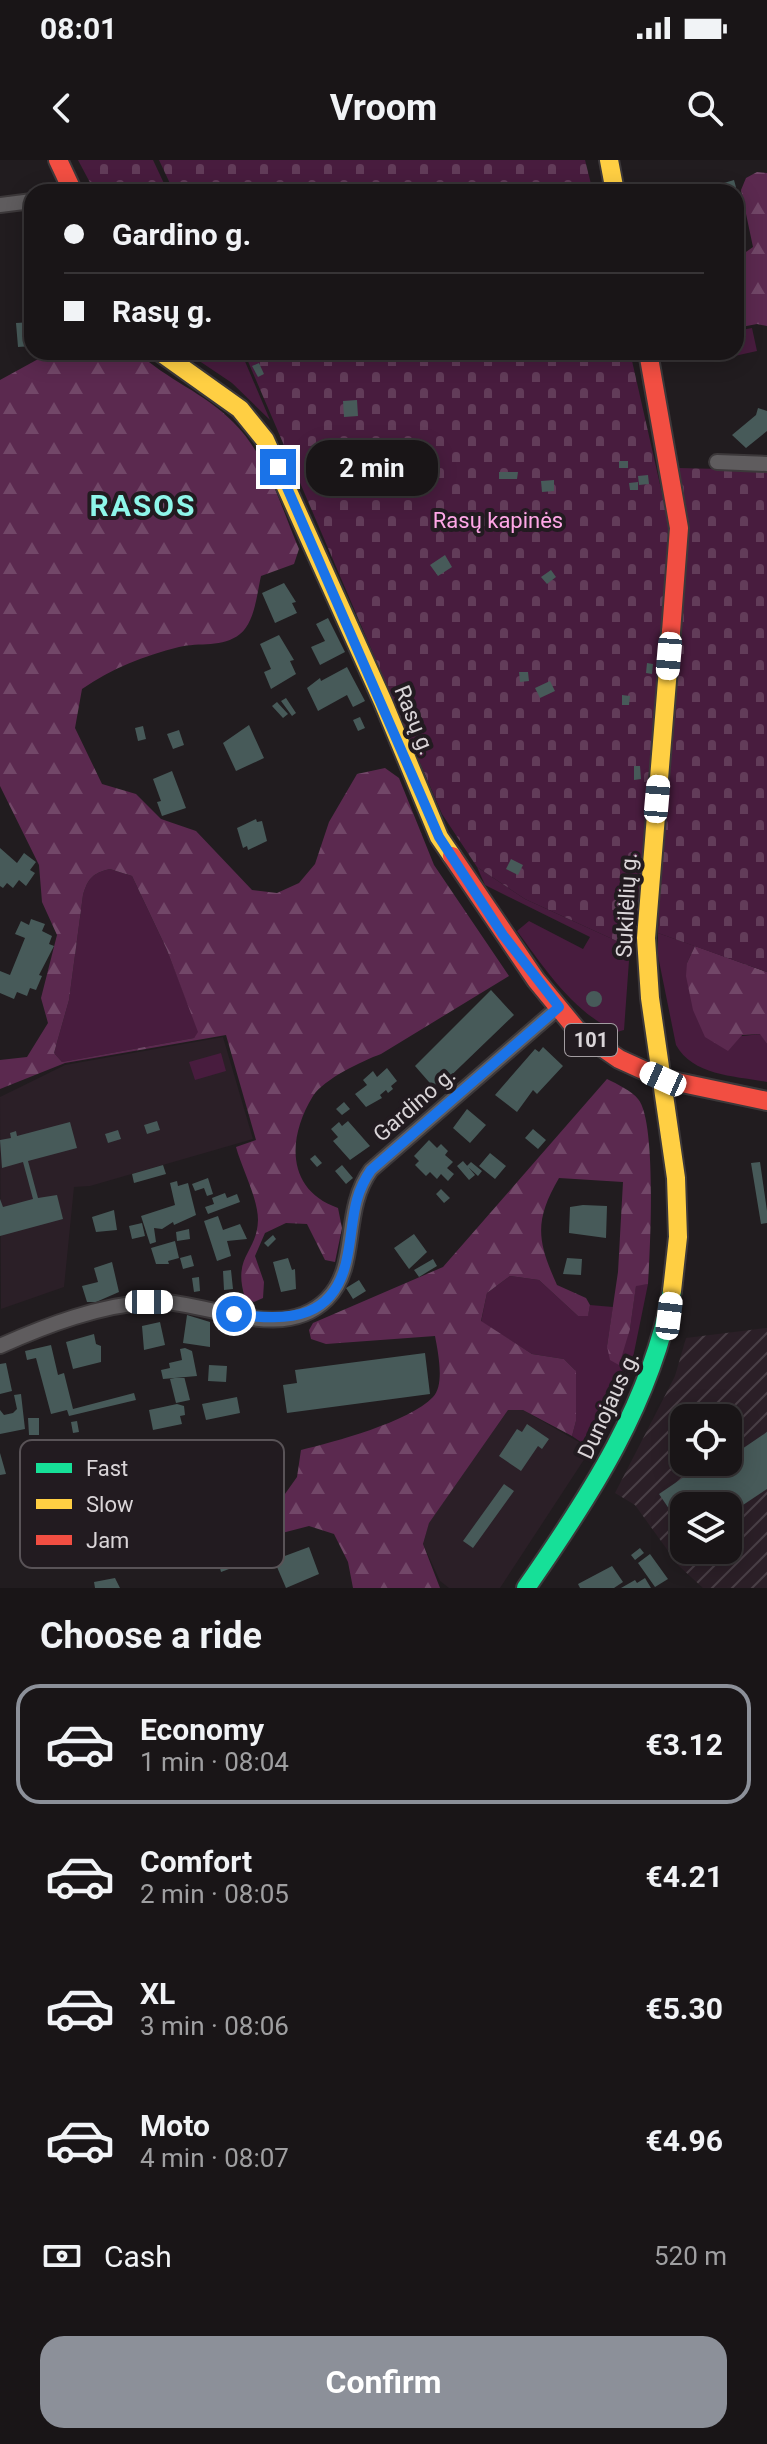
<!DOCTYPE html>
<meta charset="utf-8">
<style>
:root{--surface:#191517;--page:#221e20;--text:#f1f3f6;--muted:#9f9fa1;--line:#373436;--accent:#8c9099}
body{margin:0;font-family:Roboto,sans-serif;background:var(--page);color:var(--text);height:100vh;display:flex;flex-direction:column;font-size:30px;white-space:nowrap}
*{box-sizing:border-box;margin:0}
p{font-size:26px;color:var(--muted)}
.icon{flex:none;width:44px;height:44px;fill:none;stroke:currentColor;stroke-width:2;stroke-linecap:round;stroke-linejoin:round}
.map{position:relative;height:1428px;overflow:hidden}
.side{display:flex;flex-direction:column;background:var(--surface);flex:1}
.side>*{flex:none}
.top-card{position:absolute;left:24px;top:24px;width:720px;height:176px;border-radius:24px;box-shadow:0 4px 20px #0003,0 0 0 2px var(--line);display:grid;align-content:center;height:176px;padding:0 40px;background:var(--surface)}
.controls{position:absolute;left:670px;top:1244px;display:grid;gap:16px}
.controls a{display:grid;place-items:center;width:72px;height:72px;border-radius:16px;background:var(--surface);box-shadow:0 4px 20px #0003,0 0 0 2px var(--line);font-size:40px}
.end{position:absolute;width:36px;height:36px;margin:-18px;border:10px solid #1a73e8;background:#fff;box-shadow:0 0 0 4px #fff}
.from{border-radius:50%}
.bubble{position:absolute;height:56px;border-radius:24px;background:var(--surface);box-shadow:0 4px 20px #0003,0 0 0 2px var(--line);font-size:26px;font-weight:700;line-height:56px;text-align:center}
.car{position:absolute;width:24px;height:48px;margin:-24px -12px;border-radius:10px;box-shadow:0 0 6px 2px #0007;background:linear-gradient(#fff 24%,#345 0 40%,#fff 0 76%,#345 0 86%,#fff 0)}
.top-card b{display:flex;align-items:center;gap:28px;height:76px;font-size:30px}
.top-card b+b{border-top:2px solid var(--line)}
.top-card i{width:20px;height:20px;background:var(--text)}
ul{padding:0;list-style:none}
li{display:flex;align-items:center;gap:24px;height:120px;margin:0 16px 12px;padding:0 24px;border:4px solid transparent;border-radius:24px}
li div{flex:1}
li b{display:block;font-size:30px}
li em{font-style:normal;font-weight:700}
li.on{border-color:var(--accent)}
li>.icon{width:72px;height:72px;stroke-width:1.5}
h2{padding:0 40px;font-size:36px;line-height:96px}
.pay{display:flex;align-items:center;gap:20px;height:88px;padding:0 40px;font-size:30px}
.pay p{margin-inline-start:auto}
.action{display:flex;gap:16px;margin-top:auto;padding:16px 40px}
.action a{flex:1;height:92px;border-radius:24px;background:var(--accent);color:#fff;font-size:32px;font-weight:700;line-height:92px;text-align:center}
.status{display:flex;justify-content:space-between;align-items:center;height:56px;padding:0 40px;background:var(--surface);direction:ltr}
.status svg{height:22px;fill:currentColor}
header{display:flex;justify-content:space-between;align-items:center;height:104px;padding:0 40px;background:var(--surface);font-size:36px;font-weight:700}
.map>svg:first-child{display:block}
.built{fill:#2b1f27}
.industrial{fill:url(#industrial-furrows);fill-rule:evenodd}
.green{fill:#481c3e}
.forest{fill:url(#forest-firs);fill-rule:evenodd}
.cemetery{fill:url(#cemetery-stones)}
.building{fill:#475a59}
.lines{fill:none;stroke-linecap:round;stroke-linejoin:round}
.street-casing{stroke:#3c383a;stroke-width:18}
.fast-casing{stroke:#3c383a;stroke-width:22}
.slow-casing{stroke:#3c383a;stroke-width:22}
.jam-casing{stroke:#3c383a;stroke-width:22}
.street{stroke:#5f5c5e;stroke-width:14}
.fast{stroke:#16e098;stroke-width:18}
.slow{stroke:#ffcf43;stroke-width:18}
.jam{stroke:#f24e42;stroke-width:18}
.route{stroke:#1a73e8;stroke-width:10}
.labels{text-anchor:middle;stroke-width:8;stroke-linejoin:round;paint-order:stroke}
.shield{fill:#221b20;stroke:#a39da1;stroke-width:2}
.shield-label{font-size:20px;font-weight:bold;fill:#dad5d8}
.park-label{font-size:22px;fill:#ffa7e7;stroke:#221b20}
.street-label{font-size:22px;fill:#dad5d8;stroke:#221b20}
.district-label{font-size:30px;font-weight:bold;letter-spacing:2px;fill:#8ef7ea;stroke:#221b20}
.key{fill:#221b20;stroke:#595357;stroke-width:2}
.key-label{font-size:22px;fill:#dad5d8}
</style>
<div class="status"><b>08:01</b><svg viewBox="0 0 49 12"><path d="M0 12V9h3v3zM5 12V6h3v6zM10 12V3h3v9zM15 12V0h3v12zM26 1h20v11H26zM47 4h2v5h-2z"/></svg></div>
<header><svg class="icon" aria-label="back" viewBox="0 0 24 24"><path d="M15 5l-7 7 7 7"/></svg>Vroom<svg class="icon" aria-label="search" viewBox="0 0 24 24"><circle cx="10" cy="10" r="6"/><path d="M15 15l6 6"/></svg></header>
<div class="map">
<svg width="767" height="1428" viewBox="0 0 767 1428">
<defs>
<pattern id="industrial-furrows" width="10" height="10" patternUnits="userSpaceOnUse" patternTransform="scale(2)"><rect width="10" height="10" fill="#2b1f27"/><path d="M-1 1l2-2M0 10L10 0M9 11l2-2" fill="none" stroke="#493f46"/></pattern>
<pattern id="forest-firs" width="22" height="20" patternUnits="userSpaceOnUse" patternTransform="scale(2)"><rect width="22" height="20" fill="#5b294f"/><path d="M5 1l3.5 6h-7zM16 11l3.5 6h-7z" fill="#724768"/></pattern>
<pattern id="cemetery-stones" width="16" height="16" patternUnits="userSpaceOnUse" patternTransform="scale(2)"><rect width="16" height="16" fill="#481c3e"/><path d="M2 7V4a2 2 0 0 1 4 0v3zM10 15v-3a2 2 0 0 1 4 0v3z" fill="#623c59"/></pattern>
</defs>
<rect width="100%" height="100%" fill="#211c1f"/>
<path class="built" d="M223,877L253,979L90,1026L74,1027L64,1127L1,1149L0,937L65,905Z
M508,1250H523L591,1289L500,1428H449L440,1421L423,1384L429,1362Z"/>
<path class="industrial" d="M767,1168V1428H703L679,1406L635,1345L615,1333L675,1216L686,1178ZM684,1258H728V1302H684ZM684,1346H728V1390H684Z"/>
<path class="green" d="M752,168L757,191L712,201L710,192H736V171Z
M186,192H241L270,260L232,223Z
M477,707L525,739L630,787L624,870L617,872C573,852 545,809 517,771L529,761L583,789L590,777L485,725Z
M110,709L132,716L167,790L199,872L194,878L62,902L54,893L69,840L83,735C88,718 93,713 110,709Z
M658,773L695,786L687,803L742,876L761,874L767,884V922C736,916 693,916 676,885L658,796Z
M221,893L226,911L195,920L189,902Z
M510,1116L539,1120L578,1156L588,1155L590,1145L613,1147L607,1186L630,1169L636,1125L648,1124L629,1217L591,1289L572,1276L576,1261L575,1210L564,1199L532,1194L481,1162L487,1133Z"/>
<path class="forest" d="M757,12L767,13V166L757,164L736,168V99L753,87L741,30L746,18Z
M51,192H137C166,219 206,234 233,262C267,295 281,347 299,389L294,404L261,416C257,433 255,462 240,474C223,488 199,482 179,487C143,496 113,508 82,529L75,568L102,624L136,634L161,659L196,671L252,730L277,733L299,723L315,704L329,662L357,614L385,608L399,618L434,705L509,816L381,894C362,901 324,919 313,936C287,978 286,1030 338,1048L342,1068L335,1102L325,1100L307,1064L286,1063L265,1073L255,1096L264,1122L263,1138L254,1142L245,1138C232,1095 257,1094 258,1060C258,1038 242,1009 236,987L256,980L226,875L65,903L0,929V900L27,897L48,863L41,838L57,775L42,742L39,705L0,626V220ZM110,709L132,716L167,790L198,872L194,878L62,902L54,893L69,840L83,735C88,718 93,713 110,709Z
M695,786L767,812V884L760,874L742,875L728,891L705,877L693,850L686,816L687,803Z
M607,919C617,924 632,931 638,939C657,961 650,1091 648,1124L636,1126L630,1169L619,1205L610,1200L607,1186L618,1112L623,1022L559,1018C534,1061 537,1081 557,1125L586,1138L590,1145L588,1156H578L539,1120L510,1116L487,1133L481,1161L532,1194L564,1199L576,1211V1261L572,1276L523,1250H508L429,1363L423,1384L440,1428H353L348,1402L334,1374L309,1366L282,1373L270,1355L297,1317L301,1290C334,1282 409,1262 433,1237C445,1225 438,1192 435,1176L326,1184L311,1179L309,1170L313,1163L443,1107Z"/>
<path class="cemetery" d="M78,0H153L168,32H95Z
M159,0H585L593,32H174Z
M244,192H630L671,373L636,782L630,787L525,739L477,707L442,654Z
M677,308L767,310V812L658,773Z"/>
<path class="building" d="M734,20L742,49L736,51V32H719L717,25Z
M736,51L746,80L736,83Z
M32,162V186L18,187L16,163Z
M259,203L264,214L258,217L252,206Z
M357,240L358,256L344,257L343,241Z
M758,248L767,251V271L746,288L732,275L756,255Z
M390,290L391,297L398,296L400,305L393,306L394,313L373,316L375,326L362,328L357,295Z
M619,301H628V308H619Z
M499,312H518L517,319H499Z
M648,315L649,324L639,325L638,316Z
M554,320V331L542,332L541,321Z
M638,322V330H630L629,323Z
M445,395L452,407L438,416L430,405Z
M551,410L556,417L547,424L541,417Z
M284,423L296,442L292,443L297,453L275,463L262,433Z
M328,458L345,492L320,505L311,487L325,481L316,464Z
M279,475L294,500L290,501L296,514L271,529L264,512L271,509L260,484Z
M647,503L653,504L652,514L646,513Z
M347,507L365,541L353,547L347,535L318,551L307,528L320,518L321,521Z
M519,512H528L529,521L520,522Z
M550,521L555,531L540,538L535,528Z
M622,535L630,536L629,545H622Z
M286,538L296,553L292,556L281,541Z
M277,542L288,554L283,558L272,546Z
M360,557L365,568L358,571L353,560Z
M249,565L264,598L236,611L223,583Z
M143,566L146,579L138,581L135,568Z
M179,570L184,585L173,589L167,574Z
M634,606H640L641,619L634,620Z
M172,611L186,648L162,656L157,642L161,641L153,619Z
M256,659L257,662L262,661L267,681L248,690L247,686L243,688L237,668Z
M0,688L17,703L24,693L36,702L30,710L35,713L26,726L19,720L13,728L7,723L3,728L0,726Z
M511,699L523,705L518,715L506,709Z
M31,759L45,764L42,771L52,776L49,784L54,786L39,815L42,816L36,830L30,828L27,836L17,832L14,839L0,833V811L10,815L25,778L15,774L21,761L29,765Z
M491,830L514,855L436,930L415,906Z
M586 839a8 8 0 1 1 16 0a8 8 0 1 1-16 0Z
M543,887L563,906L537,934L533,930L517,952L495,935L535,889L539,892Z
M387,908L397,921L391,926L393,929L388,933L386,930L380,935L382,938L366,947L355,934L367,925L363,920L373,911L377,917Z
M344,942L350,949L342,955L336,949Z
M467,949L486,965L470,983L453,968Z
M157,961L160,970L147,974L144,965Z
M348,961L370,986L350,1000L333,981L338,977L331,969L339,962L342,966Z
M70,962L77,988L28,1001L38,1038L57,1035L63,1059L0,1076V1039L3,1047L33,1039L23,1002L2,1008L0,980L11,978L10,973L16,971L17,976Z
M533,969L546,980L538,989L525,978Z
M118,970L121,979L108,983L105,974Z
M429,980L437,988L441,984L448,991L445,995L453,1002L447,1008L454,1014L448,1021L441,1014L437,1019L430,1012L426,1016L415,1005L419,1001L414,996Z
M490,993L506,1006L495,1019L479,1006Z
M315,995L322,1003L317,1007L310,999Z
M463,1001L475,1015L469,1020L457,1006Z
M471,1002L482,1011L478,1016L467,1006Z
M760,1002L767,1051V1063L761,1064L751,1003Z
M163,1005L166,1014L134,1023L132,1014Z
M342,1005L353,1018L346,1024L335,1011Z
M208,1018L213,1034L207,1036L204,1028L195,1031L192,1024Z
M177,1021L178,1026L188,1023L196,1055L174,1065L173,1062L162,1069L154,1068L156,1082L150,1084L141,1056L175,1045L170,1023Z
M441,1029L450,1038L444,1043L436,1034Z
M225,1033L227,1038L237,1034L240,1042L208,1054L205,1047L214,1044L212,1038Z
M583,1045L607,1046L606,1078L569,1073L570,1047Z
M114,1050L117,1070L96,1072L92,1057Z
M218,1056L223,1070L240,1064L247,1079L227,1081L231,1096L217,1101L204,1061Z
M142,1063L145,1076L132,1079L129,1066Z
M189,1069L190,1079L177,1081L176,1072Z
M414,1074L427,1092L409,1109L394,1088Z
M273,1075L276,1079L268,1087L264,1083Z
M175,1081L179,1098L168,1101L169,1104H156L151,1088Z
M191,1095L194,1106L183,1109L180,1098Z
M288,1098L292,1110L295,1109L296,1129L281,1132L273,1102Z
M567,1098L582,1099L581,1115L563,1114Z
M433,1099L437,1106L419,1117L414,1110Z
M112,1102L119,1132L96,1142H87L82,1126L98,1122L94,1108Z
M231,1110L233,1129L224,1130L223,1111Z
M199,1117L200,1131L194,1132L192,1118Z
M359,1120L366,1131L353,1139L346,1128Z
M187,1155L210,1162V1187L183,1183Z
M160,1162L165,1185L144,1190L142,1166Z
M94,1174L96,1184L101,1186V1202L73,1209L66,1182Z
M51,1185L58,1215L64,1213L73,1249L134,1233L136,1240L69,1256L67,1250L51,1254L36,1198L27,1200L25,1191Z
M185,1188L192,1191L197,1216L163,1219L161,1210L170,1208L169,1203L182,1200L180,1189Z
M425,1193L430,1234L287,1253L283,1225L297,1223L295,1210Z
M6,1203L12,1231L0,1234V1204Z
M209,1205L227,1206L226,1222L208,1221Z
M184,1216L190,1240L176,1243L170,1219Z
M21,1234L25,1269L0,1274V1250L4,1255L13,1253L17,1249L14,1235Z
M237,1237L240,1253L206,1260L202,1244Z
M177,1244L184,1246L185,1255L180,1256L182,1264L153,1270L149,1250Z
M28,1258H39V1275H29Z
M77,1261L79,1272L73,1273L71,1262Z
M527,1264L549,1279L542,1289L538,1286L521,1311L499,1296L517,1269L522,1272Z
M767,1272V1329L728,1355V1346H684V1371L659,1334L706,1302H728V1287L734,1283L739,1291Z
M0,1293L6,1314L0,1315Z
M504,1324L514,1331L473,1388L463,1381Z
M309,1387L319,1414L286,1428L274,1400Z
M640,1388L644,1393L635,1400L631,1395Z
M650,1394L668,1419L655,1427L638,1403Z
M226,1398L229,1409L221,1412L218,1401Z
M612,1406L623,1422L614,1428H580L578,1424Z
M115,1418L120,1428H95L94,1422Z
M645,1418L651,1428H621L635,1420L637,1423Z"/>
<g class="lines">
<defs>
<path id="street" d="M0,45L32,41
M717,302L767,304
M0,1186C47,1165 100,1145 151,1142C206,1139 281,1185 327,1139C360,1106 341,1051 371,1010L559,847"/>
<path id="fast" d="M526,1428C590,1336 651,1243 672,1131"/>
<path id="slow" d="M609,0L615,32
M160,192L240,249L265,280L383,542L439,677L452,696
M671,472L646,778L650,838L676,1018L678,1077L672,1131"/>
<path id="jam" d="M58,0L73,32
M648,192L679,368L671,472
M452,696L536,820L577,870L619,899L663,919L767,941"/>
</defs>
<use href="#street" class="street-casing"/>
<use href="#fast" class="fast-casing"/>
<use href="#slow" class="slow-casing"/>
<use href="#jam" class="jam-casing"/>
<use href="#street" class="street"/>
<use href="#fast" class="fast"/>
<use href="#slow" class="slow"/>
<use href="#jam" class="jam"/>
</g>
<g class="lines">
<path class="route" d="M234,1154C290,1162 337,1160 348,1093C354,1061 352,1037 371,1010L559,847L503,775L439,677L278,307"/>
</g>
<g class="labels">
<rect class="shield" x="565" y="864" width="52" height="32" rx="6"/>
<g class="shield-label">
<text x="591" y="887">101</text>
</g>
<g class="park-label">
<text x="498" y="368">Rasų kapinės</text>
</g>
<g class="street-label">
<text transform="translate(415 560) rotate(68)" y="8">Rasų g.</text>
<text transform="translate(626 745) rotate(-87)" y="8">Sukilėlių g.</text>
<text transform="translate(414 944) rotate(-41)" y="8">Gardino g.</text>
<text transform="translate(608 1245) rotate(-65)" y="8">Dunojaus g.</text>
</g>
<g class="district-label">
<text x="143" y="356">RASOS</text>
</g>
</g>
<rect x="20" y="1280" width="264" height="128" rx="12" class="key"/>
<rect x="36" y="1303" width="36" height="10" fill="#16e098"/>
<rect x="36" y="1339" width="36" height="10" fill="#ffcf43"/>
<rect x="36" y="1375" width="36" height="10" fill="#f24e42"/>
<g class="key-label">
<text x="86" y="1316">Fast</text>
<text x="86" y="1352">Slow</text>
<text x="86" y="1388">Jam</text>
</g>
</svg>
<div class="controls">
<a><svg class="icon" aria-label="locate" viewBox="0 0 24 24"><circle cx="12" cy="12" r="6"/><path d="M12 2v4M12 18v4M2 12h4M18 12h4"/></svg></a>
<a><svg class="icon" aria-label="layers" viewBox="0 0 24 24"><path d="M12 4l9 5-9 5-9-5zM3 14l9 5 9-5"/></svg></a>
</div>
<i class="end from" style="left:234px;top:1154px"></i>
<i class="end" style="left:278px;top:307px"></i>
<div class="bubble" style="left:306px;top:280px;width:132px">2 min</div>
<i class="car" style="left:669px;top:496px;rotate:185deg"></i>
<i class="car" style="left:657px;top:639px;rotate:5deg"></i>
<i class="car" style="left:663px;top:919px;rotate:294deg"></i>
<i class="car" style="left:149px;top:1142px;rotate:90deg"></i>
<i class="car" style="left:669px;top:1156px;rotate:7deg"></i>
<div class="top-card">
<b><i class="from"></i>Gardino g.</b>
<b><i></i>Rasų g.</b>
</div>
</div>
<section class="side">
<h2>Choose a ride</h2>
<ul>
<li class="on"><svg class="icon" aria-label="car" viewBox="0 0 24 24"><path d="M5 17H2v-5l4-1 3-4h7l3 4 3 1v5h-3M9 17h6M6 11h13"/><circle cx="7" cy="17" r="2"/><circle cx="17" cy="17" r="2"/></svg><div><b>Economy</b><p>1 min · 08:04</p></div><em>€3.12</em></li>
<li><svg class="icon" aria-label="car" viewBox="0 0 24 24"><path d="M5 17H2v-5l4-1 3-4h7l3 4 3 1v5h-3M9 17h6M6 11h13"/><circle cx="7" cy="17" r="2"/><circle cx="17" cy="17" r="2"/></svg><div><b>Comfort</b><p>2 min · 08:05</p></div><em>€4.21</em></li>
<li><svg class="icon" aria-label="car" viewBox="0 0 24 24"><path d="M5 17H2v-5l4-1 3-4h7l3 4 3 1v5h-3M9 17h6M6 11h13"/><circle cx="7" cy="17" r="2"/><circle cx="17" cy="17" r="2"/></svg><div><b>XL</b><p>3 min · 08:06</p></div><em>€5.30</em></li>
<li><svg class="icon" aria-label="car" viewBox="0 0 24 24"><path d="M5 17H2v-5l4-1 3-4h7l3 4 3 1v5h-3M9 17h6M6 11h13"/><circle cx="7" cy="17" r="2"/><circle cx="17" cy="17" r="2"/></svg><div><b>Moto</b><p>4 min · 08:07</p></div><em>€4.96</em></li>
</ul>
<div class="pay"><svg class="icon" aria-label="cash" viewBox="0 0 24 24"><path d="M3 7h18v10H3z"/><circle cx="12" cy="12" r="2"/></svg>Cash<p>520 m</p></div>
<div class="action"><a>Confirm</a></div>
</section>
